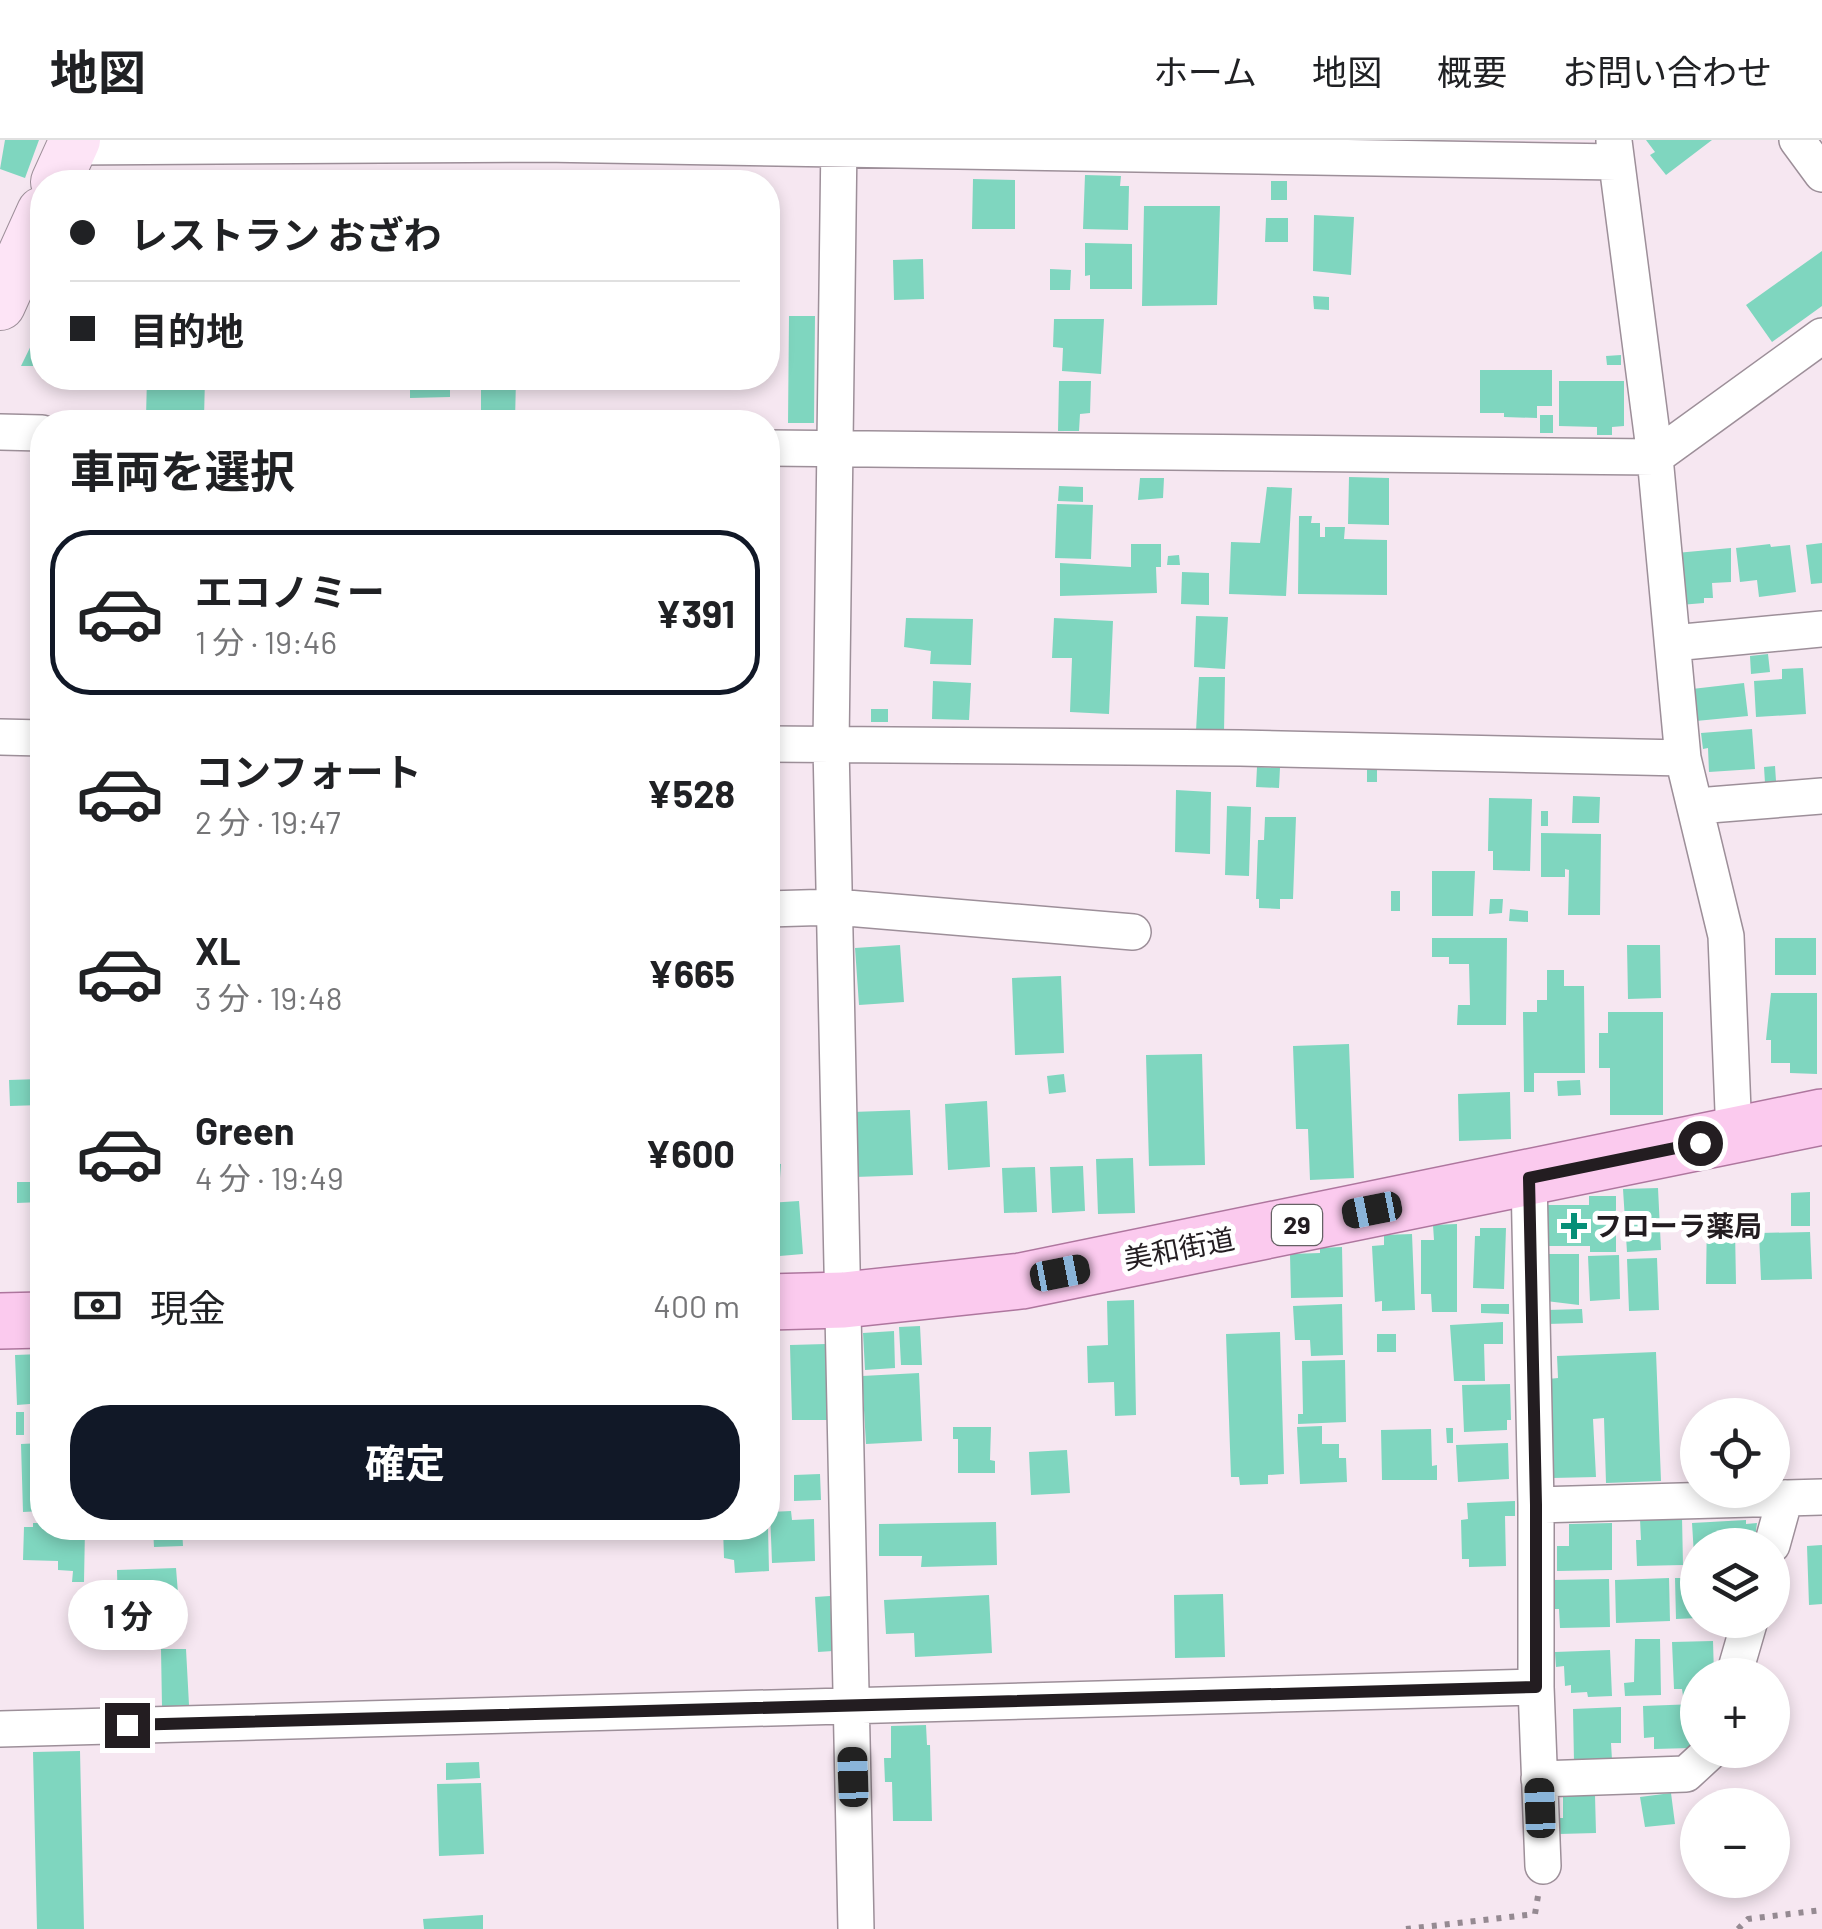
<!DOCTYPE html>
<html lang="ja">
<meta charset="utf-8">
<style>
:root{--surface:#fff;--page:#f2f2f2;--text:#202124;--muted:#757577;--line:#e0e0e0;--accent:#111827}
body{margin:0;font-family:Barlow,"Noto Sans JP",sans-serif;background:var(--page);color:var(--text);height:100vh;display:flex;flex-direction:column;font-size:38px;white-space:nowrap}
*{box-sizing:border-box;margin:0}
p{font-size:32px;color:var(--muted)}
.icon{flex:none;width:55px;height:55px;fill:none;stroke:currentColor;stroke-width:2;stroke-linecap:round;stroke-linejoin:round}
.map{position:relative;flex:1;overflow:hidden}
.details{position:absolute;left:30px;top:270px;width:750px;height:1130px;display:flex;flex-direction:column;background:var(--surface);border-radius:40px;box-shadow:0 5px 15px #0003}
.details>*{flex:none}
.top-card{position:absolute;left:30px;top:30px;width:750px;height:220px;border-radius:40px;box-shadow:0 5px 15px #0003;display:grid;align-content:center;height:220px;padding:0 40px;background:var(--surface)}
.tools{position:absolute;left:1680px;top:1258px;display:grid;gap:20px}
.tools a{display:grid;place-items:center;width:110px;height:110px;border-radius:50%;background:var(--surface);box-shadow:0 5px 15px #0003;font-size:50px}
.end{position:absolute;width:45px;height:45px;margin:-22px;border:12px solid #231d21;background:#fff;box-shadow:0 0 0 5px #fff}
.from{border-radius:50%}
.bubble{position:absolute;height:70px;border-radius:35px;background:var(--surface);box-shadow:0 5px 15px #0003;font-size:32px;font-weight:700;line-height:70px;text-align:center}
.car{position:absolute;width:30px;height:60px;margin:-30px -15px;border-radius:12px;box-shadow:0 0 8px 2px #0007;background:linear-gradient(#222 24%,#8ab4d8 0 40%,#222 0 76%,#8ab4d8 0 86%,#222 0)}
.top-card b{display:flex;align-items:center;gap:35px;height:95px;font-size:38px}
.top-card b+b{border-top:2px solid var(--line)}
.top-card i{width:25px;height:25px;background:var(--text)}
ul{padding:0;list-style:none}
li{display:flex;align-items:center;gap:30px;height:165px;margin:0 20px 15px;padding:0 20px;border:5px solid transparent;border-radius:40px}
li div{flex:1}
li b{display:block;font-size:38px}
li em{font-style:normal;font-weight:700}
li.current{border-color:var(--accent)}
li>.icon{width:90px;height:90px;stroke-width:1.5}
h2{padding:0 40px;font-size:45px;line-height:120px}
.pay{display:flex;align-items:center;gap:25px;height:110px;padding:0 40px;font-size:38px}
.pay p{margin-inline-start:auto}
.button{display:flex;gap:20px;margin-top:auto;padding:20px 40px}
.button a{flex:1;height:115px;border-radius:40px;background:var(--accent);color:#fff;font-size:40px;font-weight:700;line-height:115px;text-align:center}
header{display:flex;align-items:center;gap:60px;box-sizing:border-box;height:140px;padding:0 50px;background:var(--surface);border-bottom:2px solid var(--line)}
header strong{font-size:48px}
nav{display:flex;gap:55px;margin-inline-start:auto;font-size:35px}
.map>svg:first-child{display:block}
.building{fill:#7fd6bf}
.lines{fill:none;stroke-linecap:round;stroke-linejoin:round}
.street-casing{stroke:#9d8f99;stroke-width:38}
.secondary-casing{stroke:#9d8f99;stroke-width:52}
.primary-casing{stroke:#ae769e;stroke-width:58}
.path{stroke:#958a92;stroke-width:6;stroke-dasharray:5 8;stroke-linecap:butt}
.street{stroke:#fff;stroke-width:35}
.secondary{stroke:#fde4f6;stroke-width:50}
.primary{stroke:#fbcaee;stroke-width:55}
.route{stroke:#231d21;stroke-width:12}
.poi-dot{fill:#078f77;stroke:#fff;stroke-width:4}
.labels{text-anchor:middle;stroke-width:10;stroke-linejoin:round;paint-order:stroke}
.shield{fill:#fff;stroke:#656164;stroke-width:2.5}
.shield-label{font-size:25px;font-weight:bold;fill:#231d21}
.poi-label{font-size:28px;font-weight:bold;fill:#231d21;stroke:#fff;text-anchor:start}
.street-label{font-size:28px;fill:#231d21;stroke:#fff}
</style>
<header>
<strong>地図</strong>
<nav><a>ホーム</a><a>地図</a><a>概要</a><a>お問い合わせ</a></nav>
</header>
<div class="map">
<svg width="1822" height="1789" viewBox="0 0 1822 1789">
<rect width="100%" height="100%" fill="#f6e7f1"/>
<path class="building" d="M5,0H39L25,38L0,29Z
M1646,0H1712L1666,35L1650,15L1655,12Z
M1085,35L1121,36L1120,46H1129L1128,90L1083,89Z
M973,39L1015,40V89H972Z
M1271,41H1287V60H1271Z
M1144,66H1220L1217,165L1142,166Z
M1314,75L1354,77L1351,135L1313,131Z
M1266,78H1288V102H1265Z
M1085,103L1132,104V149H1090V135L1085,136Z
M1822,111V166L1772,202L1746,165Z
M923,119L924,159L894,160L893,120Z
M1050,129L1071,130L1070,150H1050Z
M1313,156L1329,157V170L1314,169Z
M768,172L780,173L777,219H774L773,232L768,231Z
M789,176H815L814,283H788Z
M1054,179H1104L1101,234L1062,231L1063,208L1053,207Z
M42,183V226H21Z
M1621,215V225H1607L1606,216Z
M1480,230H1552V266H1537V278L1504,277V273H1480Z
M147,238H205L204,278L146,277Z
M410,238H450V257L410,258Z
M461,238H516L515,282H481V250L466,249L467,241H461Z
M1059,241H1091L1090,273L1080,274L1079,291H1058Z
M1559,241H1624V286L1612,287V295H1597V287L1559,286Z
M1540,275H1553V293H1540Z
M1349,337L1389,338V385L1348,384Z
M1140,338H1164L1163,358L1138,360Z
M1059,346L1083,347V362L1058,361Z
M1267,347L1292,348L1286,456L1229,454L1231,402L1260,403Z
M1057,364L1093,365L1091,419L1055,418Z
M1299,376H1312L1311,383H1320V397H1325V387H1345L1344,399L1387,400V455L1298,454Z
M1822,403V443L1811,444L1806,405Z
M1131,404H1161V427H1156L1157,453L1060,456V423L1131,427Z
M1770,404L1771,407L1790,405L1796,452L1759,457L1757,440L1740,442L1736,408Z
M1731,408V442L1712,443L1713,458H1704V463L1680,465L1676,413Z
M1179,415L1180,425H1167L1168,416Z
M1182,432L1209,433V465L1181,464Z
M1196,476L1228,477L1225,529L1194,527Z
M906,478L973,479L971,525L930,524L931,511L904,507Z
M1054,478L1113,481L1109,574L1070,572L1072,518H1052Z
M1768,514L1770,532L1751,534L1750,516Z
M1803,528L1806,574L1756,577L1754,541L1782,539V529Z
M1199,537H1225L1224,592L1196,591Z
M933,541L971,543L969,580L932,579Z
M1744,543L1748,576L1696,581L1692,549Z
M871,569H888V582H871Z
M1752,589L1755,629L1709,632L1708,608L1703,609L1701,593Z
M1775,626L1776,641L1765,643L1764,627Z
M1257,627L1280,628L1279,648L1256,647Z
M1367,629L1377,630V642H1367Z
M1176,650L1211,652L1210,714L1175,712Z
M1573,656L1600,657L1599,683H1572Z
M1489,658L1532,659L1530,731L1493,730V711H1488Z
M1227,666L1251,667L1249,736L1225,735Z
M1541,671H1548V686H1541Z
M1265,677H1296L1293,759H1280V769L1259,768V759H1256L1258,700H1264Z
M1541,693L1601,694L1600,775H1568L1569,730L1565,729V737H1541Z
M1432,731H1475L1473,776H1432Z
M1391,751H1400V771H1391Z
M1490,759H1503L1502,773L1489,774Z
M1510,769L1528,771V782L1509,781Z
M1432,798H1507L1506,885H1457L1458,865H1470L1469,824H1449V817H1432Z
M1775,798H1816V835H1775Z
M900,805L904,862L859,865L855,808Z
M1627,805H1660L1661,858L1628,859Z
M1547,830H1564V846H1584L1585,933H1534V952H1524L1523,872H1537V860H1547Z
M1061,836L1064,913L1015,915L1012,838Z
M1771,853H1817V934L1790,933V923H1771V900H1766Z
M1608,872H1663V975H1610V928H1599V893H1608Z
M1349,904L1354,1038L1310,1040L1308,989H1296L1293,906Z
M1202,914L1205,1025L1149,1026L1146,915Z
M1064,934L1066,952L1049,954L1047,936Z
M40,939L41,965L10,966L9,940Z
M1580,940L1581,955L1558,956L1557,941Z
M1510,952L1511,999L1459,1001L1458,954Z
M987,961L990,1027L948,1030L945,964Z
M910,970L913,1035L855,1037L852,972Z
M1133,1018L1135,1073L1098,1074L1096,1019Z
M768,1023L781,1024L780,1038L768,1037Z
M1083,1026L1085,1071L1052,1073L1050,1027Z
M1035,1027L1037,1072L1004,1073L1002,1028Z
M17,1042H42V1062L17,1063Z
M1658,1048L1661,1110L1627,1112L1623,1049Z
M1810,1052V1086H1791V1053Z
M1589,1056H1616V1112H1590V1106H1543V1065H1589Z
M799,1061L803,1114L768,1117V1063Z
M1707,1074H1727V1089H1735L1736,1144H1706Z
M1457,1084V1172H1432L1431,1154H1421V1100H1434L1433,1085Z
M1480,1088H1506L1504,1149L1473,1148L1475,1096H1480Z
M1810,1092L1812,1139L1761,1140L1759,1093Z
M1412,1094L1415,1170L1382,1171V1161L1375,1162L1372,1106L1384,1105V1095Z
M1342,1107L1343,1157L1291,1158L1290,1114L1320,1113V1108Z
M1546,1114H1579V1165L1546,1161Z
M1619,1115L1620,1159L1590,1161L1588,1116Z
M1657,1118L1659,1170L1629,1171L1627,1119Z
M1134,1160L1136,1275L1115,1276L1114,1242L1088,1243L1087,1206L1108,1205L1107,1161Z
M1342,1164L1343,1215L1311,1216L1310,1200H1295L1293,1166Z
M1481,1164H1509V1174L1481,1173Z
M1582,1169L1583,1183L1547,1184V1170Z
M1503,1182V1204H1484L1485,1241H1454L1450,1185Z
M920,1186L922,1225H901L899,1187Z
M894,1191L895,1228L865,1230L863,1193Z
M1280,1192L1284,1334L1268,1335V1344L1240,1345L1239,1337H1231L1226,1194Z
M1377,1194H1396V1212H1377Z
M826,1204L827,1280H792L790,1205Z
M1656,1212L1661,1341L1606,1343L1604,1278L1593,1279L1596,1337L1552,1338L1548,1239L1558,1238L1557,1216Z
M42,1214V1263L17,1265L15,1215Z
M1345,1220L1346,1282L1298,1284V1274H1303L1302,1221Z
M919,1233L922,1301L866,1304L862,1236Z
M1510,1244L1511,1280H1507V1290L1464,1292L1462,1245Z
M16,1272H24V1295H16Z
M1322,1286V1304H1339V1318H1346L1347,1342L1300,1344L1297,1287Z
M953,1287H991L990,1320L995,1321V1333H958V1299H953Z
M1446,1288H1453V1303H1447Z
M1431,1289L1432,1326L1437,1325V1340H1382L1381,1290Z
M42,1303V1371L23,1372L21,1304Z
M1508,1303L1509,1339L1458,1342L1456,1305Z
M1067,1310L1070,1353L1031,1355L1029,1312Z
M820,1334L821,1360L794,1361V1335Z
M1515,1361V1376H1505L1506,1426L1469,1427V1419H1462L1461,1380L1468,1379L1467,1363Z
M791,1371L792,1380L814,1379L815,1421L772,1423L770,1372Z
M1682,1377L1683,1425L1637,1426L1636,1400H1641L1640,1379Z
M1746,1380V1384L1757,1383L1754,1405H1698V1415H1694L1692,1383Z
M996,1382L997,1425L921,1427L922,1416H879V1384Z
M33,1383H42V1388H85L84,1442H72L73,1431L58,1430V1421L23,1420L24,1387H33Z
M1612,1383V1430L1557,1431V1406H1569V1384Z
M153,1388H182L183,1406L154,1407Z
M723,1388H768L769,1431L735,1433L734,1420L724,1418Z
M1822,1405V1464L1809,1465L1807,1406Z
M176,1428L180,1479L165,1481L164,1468L118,1471L117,1430Z
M1669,1438L1670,1481L1616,1483L1615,1440Z
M1675,1438H1698V1478L1676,1479Z
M1609,1439L1610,1487L1560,1488L1559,1469H1554L1553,1440Z
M1223,1454L1225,1517L1175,1518L1174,1455Z
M989,1455L992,1513L915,1517L914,1493L886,1494L884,1460Z
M830,1456L833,1511L818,1512L815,1457Z
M1635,1499H1660L1661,1555L1625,1556L1624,1543L1634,1542Z
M1713,1501L1714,1535H1698V1555L1683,1556L1682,1549H1674L1672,1502Z
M161,1509H186L189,1565L162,1567Z
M1610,1510L1612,1556L1588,1557L1587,1552L1571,1553V1545L1565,1546L1564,1526L1556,1527L1555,1512Z
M1696,1564L1697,1591H1690L1691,1608L1654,1609V1597L1644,1598L1643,1566Z
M1621,1567V1603H1611L1612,1620L1574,1622L1573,1569Z
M926,1585L927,1605H930L932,1681H893L892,1642H885L884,1618H891V1586Z
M80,1611L84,1789H37L33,1612Z
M479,1622L480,1638L446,1640V1623Z
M481,1643L484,1714L439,1716L437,1644Z
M1671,1653L1675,1684L1645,1687L1640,1657Z
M1595,1655L1596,1693L1559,1694L1558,1678H1563V1656Z
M483,1775V1789H424L423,1779Z"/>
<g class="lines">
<defs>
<path id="street" d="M839,0L831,605L856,1789
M1797,0L1822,34
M1614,1L1655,317L1683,618L1726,796L1734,996
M72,7L542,4L1616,22
M0,292L42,293
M768,308L1655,317L1822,196
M1673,503L1822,489
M0,597L42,598
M768,604L1240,608L1683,618
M1697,666L1822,656
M768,769L835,767L1133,792
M1536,1365L1822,1357
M1772,1405L1785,1358
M1734,1535L1750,1480
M1536,1547L1543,1726
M0,1589L1536,1547V1365L1529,1038
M1539,1639L1686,1634L1712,1610"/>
<path id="secondary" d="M56,42L75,0
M0,165L42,72"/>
<path id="primary" d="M768,1162L844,1160L1021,1141L1822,977
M0,1181L42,1180"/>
</defs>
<use href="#street" class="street-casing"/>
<use href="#secondary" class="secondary-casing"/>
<use href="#primary" class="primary-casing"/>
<path class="path" d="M1406,1789L1535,1774L1538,1756
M1738,1789L1748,1779L1822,1770"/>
<use href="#street" class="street"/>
<use href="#secondary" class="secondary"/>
<use href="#primary" class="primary"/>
</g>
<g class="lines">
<path class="route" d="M127,1585L1536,1547V1365L1529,1038L1700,1003"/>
</g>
<path class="poi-dot" d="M1569 1071h10v10h10v10h-10v10h-10v-10h-10v-10h10z"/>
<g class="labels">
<rect class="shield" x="1272" y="1065" width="50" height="40" rx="8"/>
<g class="shield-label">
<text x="1297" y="1094">29</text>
</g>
<g class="poi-label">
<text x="1594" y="1096">フローラ薬局</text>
</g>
<g class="street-label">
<text transform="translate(1179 1109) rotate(-11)" y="10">美和街道</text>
</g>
</g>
</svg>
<div class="tools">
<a><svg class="icon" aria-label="locate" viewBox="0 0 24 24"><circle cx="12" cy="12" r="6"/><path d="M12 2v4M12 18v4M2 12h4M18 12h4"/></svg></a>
<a><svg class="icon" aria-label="layers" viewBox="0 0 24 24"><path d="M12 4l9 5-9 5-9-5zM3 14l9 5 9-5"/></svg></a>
<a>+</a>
<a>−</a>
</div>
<i class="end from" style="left:1700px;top:1003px"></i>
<i class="end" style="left:127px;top:1585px"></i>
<div class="bubble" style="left:68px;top:1440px;width:120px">1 分</div>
<i class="car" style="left:1372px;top:1070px;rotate:259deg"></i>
<i class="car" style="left:1060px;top:1133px;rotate:79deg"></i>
<i class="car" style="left:853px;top:1637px;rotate:358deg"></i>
<i class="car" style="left:1540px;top:1668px;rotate:358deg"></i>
<div class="top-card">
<b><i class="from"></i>レストラン おざわ</b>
<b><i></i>目的地</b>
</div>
<section class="details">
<h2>車両を選択</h2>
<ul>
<li class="current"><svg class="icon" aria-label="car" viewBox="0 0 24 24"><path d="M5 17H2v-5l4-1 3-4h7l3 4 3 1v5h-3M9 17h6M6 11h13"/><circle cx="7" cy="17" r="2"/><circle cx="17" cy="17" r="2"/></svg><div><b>エコノミー</b><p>1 分 · 19:46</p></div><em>¥391</em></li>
<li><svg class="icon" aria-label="car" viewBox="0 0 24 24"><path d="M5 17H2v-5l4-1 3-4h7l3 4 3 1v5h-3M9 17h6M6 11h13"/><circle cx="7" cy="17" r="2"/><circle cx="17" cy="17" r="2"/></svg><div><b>コンフォート</b><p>2 分 · 19:47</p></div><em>¥528</em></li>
<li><svg class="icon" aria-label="car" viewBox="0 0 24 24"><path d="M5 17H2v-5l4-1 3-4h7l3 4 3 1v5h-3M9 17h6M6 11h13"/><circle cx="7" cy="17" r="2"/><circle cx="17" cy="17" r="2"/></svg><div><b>XL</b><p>3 分 · 19:48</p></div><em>¥665</em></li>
<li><svg class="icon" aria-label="car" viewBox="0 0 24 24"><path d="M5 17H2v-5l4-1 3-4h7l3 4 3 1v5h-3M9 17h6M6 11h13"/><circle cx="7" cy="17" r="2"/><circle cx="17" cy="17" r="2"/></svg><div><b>Green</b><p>4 分 · 19:49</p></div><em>¥600</em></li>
</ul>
<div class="pay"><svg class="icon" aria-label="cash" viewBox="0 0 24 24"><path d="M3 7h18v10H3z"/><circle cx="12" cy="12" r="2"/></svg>現金<p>400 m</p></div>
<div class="button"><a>確定</a></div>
</section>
</div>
